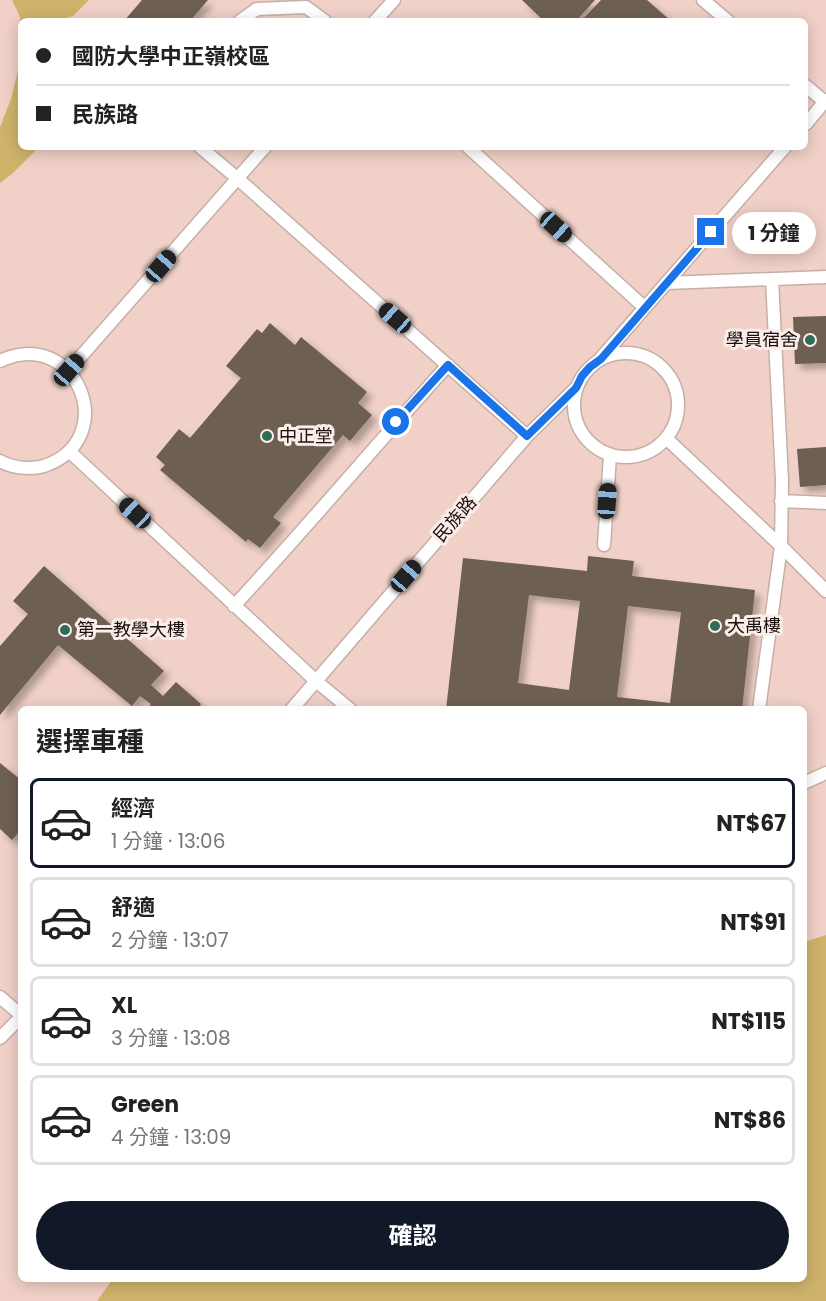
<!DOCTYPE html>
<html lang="zh-TW">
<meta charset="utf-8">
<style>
:root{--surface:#fff;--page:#f6f6f6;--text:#222;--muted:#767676;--line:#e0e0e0;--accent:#111827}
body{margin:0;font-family:Poppins,"Noto Sans TC",sans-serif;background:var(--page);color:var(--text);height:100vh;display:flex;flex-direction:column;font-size:22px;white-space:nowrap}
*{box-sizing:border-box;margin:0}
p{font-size:20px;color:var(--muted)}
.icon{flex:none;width:33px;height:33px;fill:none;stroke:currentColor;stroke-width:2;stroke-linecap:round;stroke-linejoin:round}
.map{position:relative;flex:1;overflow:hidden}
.drawer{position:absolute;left:18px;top:706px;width:789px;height:576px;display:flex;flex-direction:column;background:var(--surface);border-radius:9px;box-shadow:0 3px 15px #0003}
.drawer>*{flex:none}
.top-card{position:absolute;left:18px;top:18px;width:790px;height:132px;border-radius:9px;box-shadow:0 3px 15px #0003;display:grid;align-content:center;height:132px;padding:0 18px;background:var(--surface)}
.end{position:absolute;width:27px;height:27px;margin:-14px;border:8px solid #1a73e8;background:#fff;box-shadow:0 0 0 3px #fff}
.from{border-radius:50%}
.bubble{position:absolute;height:42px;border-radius:21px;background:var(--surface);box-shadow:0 3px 15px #0003;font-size:20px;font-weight:700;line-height:42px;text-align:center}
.car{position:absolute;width:18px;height:36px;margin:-18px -9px;border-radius:8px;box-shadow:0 0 4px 2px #0007;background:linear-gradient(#222 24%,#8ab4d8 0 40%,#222 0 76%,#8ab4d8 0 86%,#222 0)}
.top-card b{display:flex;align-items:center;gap:21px;height:57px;font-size:22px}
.top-card b+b{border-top:2px solid var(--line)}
.top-card i{width:15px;height:15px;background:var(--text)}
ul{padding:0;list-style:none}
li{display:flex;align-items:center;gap:18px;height:90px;margin:0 12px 9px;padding:0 6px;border:3px solid var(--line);border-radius:9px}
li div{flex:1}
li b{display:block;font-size:22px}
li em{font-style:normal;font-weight:700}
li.current{border-color:var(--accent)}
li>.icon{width:54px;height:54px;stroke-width:1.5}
h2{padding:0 18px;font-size:27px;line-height:72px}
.button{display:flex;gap:12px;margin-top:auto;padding:12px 18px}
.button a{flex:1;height:69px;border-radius:36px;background:var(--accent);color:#fff;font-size:24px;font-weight:700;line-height:69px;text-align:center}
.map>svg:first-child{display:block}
.built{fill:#f0d0c7;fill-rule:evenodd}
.green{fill:#cfb36b}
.building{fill:#6d5e51;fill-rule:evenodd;filter:url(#shadow)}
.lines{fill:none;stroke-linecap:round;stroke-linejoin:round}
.service-casing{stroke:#c6afa8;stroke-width:15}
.service{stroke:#fff;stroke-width:12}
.route{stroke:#1a73e8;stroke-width:8}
.poi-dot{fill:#306c57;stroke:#fcede9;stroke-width:2}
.labels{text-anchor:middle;stroke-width:6;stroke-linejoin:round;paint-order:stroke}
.poi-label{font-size:18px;fill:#19110f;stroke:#fcede9;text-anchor:start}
.street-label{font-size:18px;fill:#19110f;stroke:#fcede9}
</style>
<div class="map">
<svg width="826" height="1301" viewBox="0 0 826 1301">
<defs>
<filter id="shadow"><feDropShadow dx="5.5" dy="5.5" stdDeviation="3" flood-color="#0004"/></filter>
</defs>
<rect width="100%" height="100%" fill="#f5ddd6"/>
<path class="built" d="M0,0H826V935L804,942V710H21V1280H112L97,1301H0ZM21,21H806V147H21Z"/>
<path class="green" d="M12,0H89L73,16L68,17L69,21H21V33L20,17Z
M21,45V147H39L13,173L0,183V127L11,99L18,70Z
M826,935V1301H97L112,1280H804V942Z"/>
<path class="building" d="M142,0H208L190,21H124Z
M522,0H595L576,21H544Z
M601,0H647L671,21H581Z
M826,316V363L795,364L793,317Z
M270,323L295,345L301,337L367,392L358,403L372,415L350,441L343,435L273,517L281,523L260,548L248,539L246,542L160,470L165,465L156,457L179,429L190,438L241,378L226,366L257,329L262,333Z
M826,447V485L800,487L797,449Z
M588,556L634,561L632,576L755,590L742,710H446L463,558L587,571ZM529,595L580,601L569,690L518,683ZM628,606L681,612L670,703L617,697Z
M44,566L164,671L151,685L163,696L176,682L201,704L196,710H146L151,704L140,696L132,706L58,645L0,715V646L28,614L13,601Z
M0,763L21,780V830L12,840L0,829Z"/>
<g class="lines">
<defs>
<path id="service" d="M703,0L728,21
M240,21L257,9L306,7L325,21
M375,21L394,0
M806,86L825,102
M806,124L826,100
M200,147L237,178L527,436
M468,147L644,307
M666,283L826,277
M574 405a52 52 0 1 1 104 0a52 52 0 1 1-104 0Z
M601,358L785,147
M0,361C76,325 123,439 44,466C30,470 13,468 0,461
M69,370L265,147
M667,439L781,546L826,591
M69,451L316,681L351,710
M781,501L826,503
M604,545L610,456
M234,606C307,527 376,445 448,365
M291,710L527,436L576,388
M759,710L781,546L782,480L772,279
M804,783L826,773
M0,997L21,1015
M0,1038L21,1017"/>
</defs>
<use href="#service" class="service-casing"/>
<use href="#service" class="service"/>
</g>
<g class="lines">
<path class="route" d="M396,422L448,365L527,436L576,388L582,376L590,367L601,359L711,232"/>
</g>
<g class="poi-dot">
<circle cx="810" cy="340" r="6"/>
<circle cx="267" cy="436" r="6"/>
<circle cx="715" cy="626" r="6"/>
<circle cx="65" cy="630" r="6"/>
</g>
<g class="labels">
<g class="poi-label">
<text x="798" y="346" text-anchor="end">學員宿舍</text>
<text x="279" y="442">中正堂</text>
<text x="727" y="632">大禹樓</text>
<text x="77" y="636">第一教學大樓</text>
</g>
<g class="street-label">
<text transform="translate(455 519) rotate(-49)" y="6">民族路</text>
</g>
</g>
</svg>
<i class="end from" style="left:396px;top:422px"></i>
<i class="end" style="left:711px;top:232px"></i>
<div class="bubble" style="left:732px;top:212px;width:84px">1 分鐘</div>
<i class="car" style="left:556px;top:227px;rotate:132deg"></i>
<i class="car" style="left:161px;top:266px;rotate:41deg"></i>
<i class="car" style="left:395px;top:318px;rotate:311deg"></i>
<i class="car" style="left:69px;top:370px;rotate:41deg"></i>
<i class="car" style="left:607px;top:501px;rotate:4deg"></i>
<i class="car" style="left:135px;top:513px;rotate:313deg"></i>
<i class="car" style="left:406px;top:576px;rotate:41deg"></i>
<div class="top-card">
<b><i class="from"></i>國防大學中正嶺校區</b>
<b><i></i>民族路</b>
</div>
<section class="drawer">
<h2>選擇車種</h2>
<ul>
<li class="current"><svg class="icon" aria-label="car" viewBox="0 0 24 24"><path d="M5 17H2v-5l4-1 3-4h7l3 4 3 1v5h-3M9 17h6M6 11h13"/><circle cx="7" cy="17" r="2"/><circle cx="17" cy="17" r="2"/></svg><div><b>經濟</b><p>1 分鐘 · 13:06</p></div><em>NT$67</em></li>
<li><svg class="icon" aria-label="car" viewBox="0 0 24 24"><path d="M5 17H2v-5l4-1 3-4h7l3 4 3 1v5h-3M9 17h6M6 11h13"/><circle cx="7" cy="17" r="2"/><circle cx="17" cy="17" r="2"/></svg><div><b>舒適</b><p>2 分鐘 · 13:07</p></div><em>NT$91</em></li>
<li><svg class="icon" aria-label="car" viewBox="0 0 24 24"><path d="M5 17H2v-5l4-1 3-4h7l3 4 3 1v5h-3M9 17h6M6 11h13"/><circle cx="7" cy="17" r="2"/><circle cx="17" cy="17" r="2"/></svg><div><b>XL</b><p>3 分鐘 · 13:08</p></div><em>NT$115</em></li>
<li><svg class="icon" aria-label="car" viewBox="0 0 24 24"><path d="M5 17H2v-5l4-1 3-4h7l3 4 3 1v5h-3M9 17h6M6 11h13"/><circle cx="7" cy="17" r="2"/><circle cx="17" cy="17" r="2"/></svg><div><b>Green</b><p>4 分鐘 · 13:09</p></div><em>NT$86</em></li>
</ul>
<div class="button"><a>確認</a></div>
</section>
</div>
